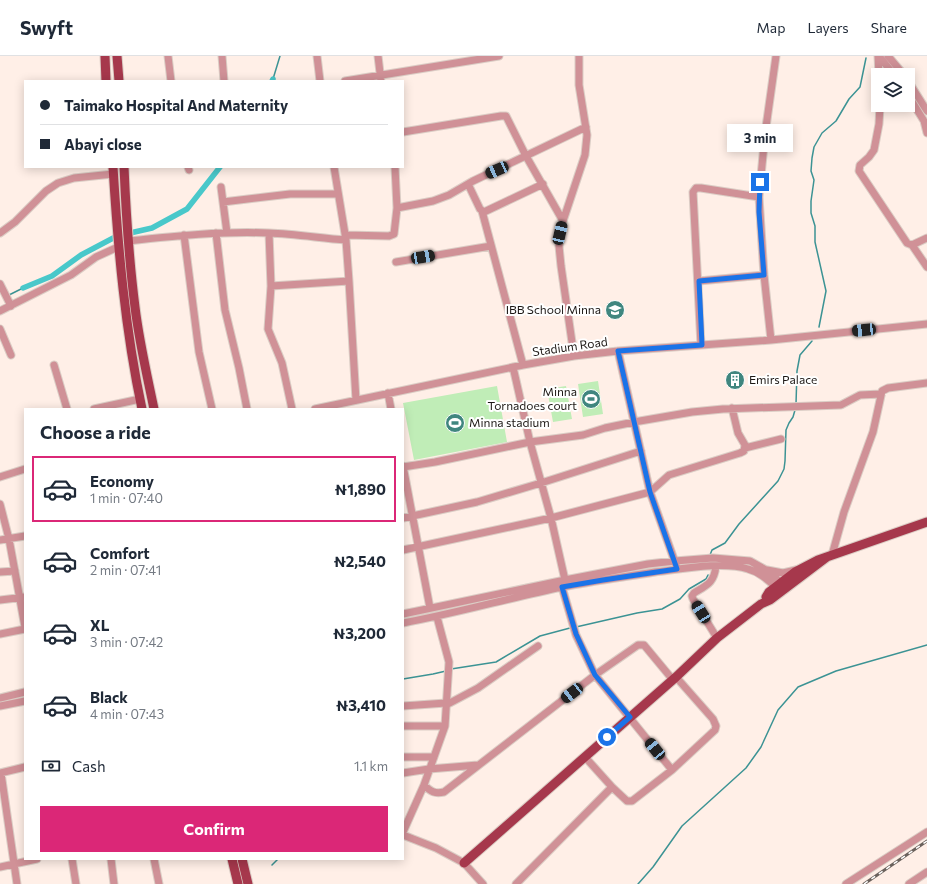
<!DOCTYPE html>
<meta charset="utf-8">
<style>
:root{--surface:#fff;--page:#f6f6f7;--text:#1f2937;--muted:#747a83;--line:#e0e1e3;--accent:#db2777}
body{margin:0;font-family:Commissioner,sans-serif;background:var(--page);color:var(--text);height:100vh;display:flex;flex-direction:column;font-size:15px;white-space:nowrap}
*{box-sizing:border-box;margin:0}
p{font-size:13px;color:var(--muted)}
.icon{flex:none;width:22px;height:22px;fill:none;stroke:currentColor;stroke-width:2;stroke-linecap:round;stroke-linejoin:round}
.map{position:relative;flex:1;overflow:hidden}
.sheet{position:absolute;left:24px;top:352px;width:380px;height:452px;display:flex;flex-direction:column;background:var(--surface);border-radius:0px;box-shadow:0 2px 10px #0003}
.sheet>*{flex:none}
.banner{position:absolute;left:24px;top:24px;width:380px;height:88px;border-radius:0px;box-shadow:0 2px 10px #0003;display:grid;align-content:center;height:88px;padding:0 16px;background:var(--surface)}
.tools{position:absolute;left:871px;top:12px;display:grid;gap:8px}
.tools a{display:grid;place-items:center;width:44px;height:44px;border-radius:0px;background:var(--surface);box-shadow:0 2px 10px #0003;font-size:20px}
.end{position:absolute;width:18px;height:18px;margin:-9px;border:5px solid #1a73e8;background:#fff;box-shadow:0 0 0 2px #fff}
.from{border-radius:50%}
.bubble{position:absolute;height:28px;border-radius:0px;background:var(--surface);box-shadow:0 2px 10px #0003;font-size:13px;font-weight:700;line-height:28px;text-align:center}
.car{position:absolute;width:12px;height:24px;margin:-12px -6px;border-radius:5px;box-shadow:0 0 3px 1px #0007;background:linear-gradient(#222 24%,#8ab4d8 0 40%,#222 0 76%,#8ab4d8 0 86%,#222 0)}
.banner b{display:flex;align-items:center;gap:14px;height:38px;font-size:15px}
.banner b+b{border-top:1px solid var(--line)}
.banner i{width:10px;height:10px;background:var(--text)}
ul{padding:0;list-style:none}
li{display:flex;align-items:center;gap:12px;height:66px;margin:0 8px 6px;padding:0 8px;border:2px solid transparent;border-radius:0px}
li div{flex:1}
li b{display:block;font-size:15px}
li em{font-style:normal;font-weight:700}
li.active{border-color:var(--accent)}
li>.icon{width:36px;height:36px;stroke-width:1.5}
h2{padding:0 16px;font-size:18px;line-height:48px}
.pay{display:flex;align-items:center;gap:10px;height:44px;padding:0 16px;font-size:15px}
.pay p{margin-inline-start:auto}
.action{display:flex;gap:8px;margin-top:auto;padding:8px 16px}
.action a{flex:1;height:46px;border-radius:0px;background:var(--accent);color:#fff;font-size:16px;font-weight:700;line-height:46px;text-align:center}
header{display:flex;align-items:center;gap:24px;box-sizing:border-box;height:56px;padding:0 20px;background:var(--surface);border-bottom:1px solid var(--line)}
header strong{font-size:19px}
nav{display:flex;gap:22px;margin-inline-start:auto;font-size:14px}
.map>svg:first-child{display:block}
.green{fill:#c0edb7}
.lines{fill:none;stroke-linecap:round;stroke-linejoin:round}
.stream{stroke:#3c9394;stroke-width:1.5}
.canal{stroke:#49c8ca;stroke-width:5.5}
.minor-casing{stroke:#dbcdc5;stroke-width:9}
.major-casing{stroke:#dbcdc5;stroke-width:11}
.minor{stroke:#d09197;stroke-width:7}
.major{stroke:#a6384c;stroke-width:9}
.rail-casing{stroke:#6a615c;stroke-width:3}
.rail{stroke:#fff;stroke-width:1.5;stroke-dasharray:4.5;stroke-linecap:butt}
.route{stroke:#1a73e8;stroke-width:5}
.labels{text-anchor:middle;stroke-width:4;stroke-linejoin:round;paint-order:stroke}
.poi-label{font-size:12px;fill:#1d1815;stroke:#fff;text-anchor:end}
.street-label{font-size:12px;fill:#1d1815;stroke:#fff}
</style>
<header>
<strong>Swyft</strong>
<nav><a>Map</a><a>Layers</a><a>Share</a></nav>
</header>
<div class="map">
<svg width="927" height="828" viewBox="0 0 927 828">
<rect width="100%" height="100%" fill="#ffefe7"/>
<path class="green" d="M598,325L603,358L583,361L578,328Z
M497,330L507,386L414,404L403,347Z
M566,330L572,363L553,366L547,333Z"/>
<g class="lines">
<path class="stream" d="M273,23L280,0
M9,239L23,232
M819,271L826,235L815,186V170L811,157V145L814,124L811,115L812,102L814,91L822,77L836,65L849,43L860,31L866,2
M796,348L797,315L800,299L812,285
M710,499L712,494L725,487L739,468L778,425L784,413L785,405L786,374L789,367L793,361L795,354
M576,571L637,557L662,553L680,543L689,533L706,523L708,519
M451,613L496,606L540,580L570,572
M403,623L433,618L446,615
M272,809L278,803
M638,828L653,811L682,770L746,712L761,691L778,654L798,631L836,615L927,589"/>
<path class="canal" d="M272,25L273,23
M23,232L52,220L81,199L117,180L152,172L187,153L220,111"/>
<defs>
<path id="minor" d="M168,0L171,25
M222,0L224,25
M317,0L320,25
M378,0L381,25
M878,0L879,19
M879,0L894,19
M888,0L904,19
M345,25L499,0
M908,25L927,55
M908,39L924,65L927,77
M880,49L879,68L874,94L869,101L860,109L859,115L907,187L912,189L927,182
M403,76L501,60H506L526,100L563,165
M188,111L189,114
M334,111L346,184L349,225L356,344
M468,128L480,153L484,156L543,128
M221,131L227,177
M223,146L290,138H338
M397,152L433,145L449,139L473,125L586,71
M482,155L523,309
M0,177L15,166L46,135L58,127L74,122L113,118
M216,177L225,254L239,312L247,353
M269,177L271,230L268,273L282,307L292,353
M184,179L199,296L212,353
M345,179L389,180L394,178L397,152L395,111
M128,185C175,180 222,175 269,177C295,178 320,182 346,184
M912,189L927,211
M396,206L491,190
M699,225L764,219
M0,228L11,250
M271,230L349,225
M0,255L71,219L96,201L118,191
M0,273L11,299
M771,284L764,219L759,141L765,78L776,0
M701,289L693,136L696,132H701L759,141
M618,295L650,436L676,509
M574,300L561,210L559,190L563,165L585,99L587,79L579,29V0
M54,309L67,353
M513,311L530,386L551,462L565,524
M388,337L391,353
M94,353L140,343
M315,353L523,309L574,300L618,295L771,284L927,268
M745,392L781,383
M403,410L430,552
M403,411L435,406L530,386L583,379L605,372L634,366L692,356L723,353L841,349L860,339L881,338
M0,421L25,413
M0,448L9,483L25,571
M403,462L477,446L541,427L641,395
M0,484L25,480
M403,494L551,462L650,436L669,419L740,397L744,395L745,389L738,377L732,352
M832,499L844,456L873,376L882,335L888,332L927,327
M716,510C714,527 707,529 694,537L692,540L693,543L717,582
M767,514L783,517L796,514
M0,516L15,515
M562,531L576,579L595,619L672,714L632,745H627L612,731
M0,544L25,541
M403,558L565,524L648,508L675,505L713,502L750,505L766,514L784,529
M403,567C457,557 509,542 562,531C593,525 624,521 655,516C681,513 723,505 748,513C760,516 769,525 778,533
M0,578L25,573
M0,642L25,636
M446,649L478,632L538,590
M0,650L25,645
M403,650L446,647
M403,670H445
M403,701H434
M672,714L715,674L716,670L713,663L676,621
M0,717L25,711
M1,717L17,828
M403,717L429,713L478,709
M424,729C431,736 435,738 444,736L595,619L638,589H644L673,624
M403,776L424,729L445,670L449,606L437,561
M403,779L436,792L464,807L483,828
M72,803L76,828
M111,803L114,828
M154,803L159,828
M0,811L37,803
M516,828L612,731L585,701
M846,828L927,776
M909,828L927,816"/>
<path id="major" d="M105,0L106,25
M117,0L119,25
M113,111C118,192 125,273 142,353
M124,111C126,158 129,204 135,251C139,285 147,319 154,353
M766,541L769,536L795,516L818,504L927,466
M232,803L238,828
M242,803L248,828
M464,807L676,621L717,582L761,548L770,544L827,501"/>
</defs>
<use href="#minor" class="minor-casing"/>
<use href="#major" class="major-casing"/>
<use href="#minor" class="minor"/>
<use href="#major" class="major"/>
<defs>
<path id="rail" d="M864,828L927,785"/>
</defs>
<use href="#rail" class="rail-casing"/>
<use href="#rail" class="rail"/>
</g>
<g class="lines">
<path class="route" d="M607,681L630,661L595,619L576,578L562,531L603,524L677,513L650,436L618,295L702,289L699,225L764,219L759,156L760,126"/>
</g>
<defs>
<symbol id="school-disc" viewBox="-11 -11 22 22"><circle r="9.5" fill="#40867f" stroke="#fff"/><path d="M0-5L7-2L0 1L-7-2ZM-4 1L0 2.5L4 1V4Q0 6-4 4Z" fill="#fff"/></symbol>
<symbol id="building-disc" viewBox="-11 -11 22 22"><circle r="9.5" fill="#40867f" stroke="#fff"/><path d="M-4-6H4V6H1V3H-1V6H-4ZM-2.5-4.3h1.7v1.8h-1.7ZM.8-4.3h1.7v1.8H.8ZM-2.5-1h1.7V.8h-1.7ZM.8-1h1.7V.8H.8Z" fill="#fff"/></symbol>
<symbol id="stadium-disc" viewBox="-11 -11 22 22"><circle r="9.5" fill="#40867f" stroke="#fff"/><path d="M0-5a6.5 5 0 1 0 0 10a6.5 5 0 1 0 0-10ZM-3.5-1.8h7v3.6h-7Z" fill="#fff"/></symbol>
</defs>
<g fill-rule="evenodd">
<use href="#school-disc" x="604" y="243" width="22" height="22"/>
<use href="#building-disc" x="724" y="313" width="22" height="22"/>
<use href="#stadium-disc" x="580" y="332" width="22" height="22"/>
<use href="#stadium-disc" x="444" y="356" width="22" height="22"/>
</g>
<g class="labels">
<g class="poi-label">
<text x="601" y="258">IBB School Minna</text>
<text x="749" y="328" text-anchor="start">Emirs Palace</text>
<text x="577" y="340">Minna<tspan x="577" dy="14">Tornadoes court</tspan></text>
<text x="469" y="371" text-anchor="start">Minna stadium</text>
</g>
<g class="street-label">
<text transform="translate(570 291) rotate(-8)" y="4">Stadium Road</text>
</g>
</g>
</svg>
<div class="tools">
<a><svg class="icon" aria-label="layers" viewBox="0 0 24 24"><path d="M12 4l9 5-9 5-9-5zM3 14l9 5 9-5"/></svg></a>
</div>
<i class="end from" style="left:607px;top:681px"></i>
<i class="end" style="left:760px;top:126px"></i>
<div class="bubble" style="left:727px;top:68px;width:66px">3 min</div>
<i class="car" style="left:497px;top:114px;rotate:246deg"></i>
<i class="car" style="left:560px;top:177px;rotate:13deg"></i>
<i class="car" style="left:423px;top:201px;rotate:80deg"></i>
<i class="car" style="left:864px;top:274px;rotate:264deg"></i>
<i class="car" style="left:701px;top:556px;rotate:328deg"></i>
<i class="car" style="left:572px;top:637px;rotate:232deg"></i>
<i class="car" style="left:655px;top:693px;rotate:321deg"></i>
<div class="banner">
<b><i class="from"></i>Taimako Hospital And Maternity</b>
<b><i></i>Abayi close</b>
</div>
<section class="sheet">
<h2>Choose a ride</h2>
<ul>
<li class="active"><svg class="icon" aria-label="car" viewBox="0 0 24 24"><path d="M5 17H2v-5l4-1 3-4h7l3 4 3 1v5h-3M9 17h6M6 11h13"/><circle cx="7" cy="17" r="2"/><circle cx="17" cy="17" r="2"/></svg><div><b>Economy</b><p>1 min · 07:40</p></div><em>₦1,890</em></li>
<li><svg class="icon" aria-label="car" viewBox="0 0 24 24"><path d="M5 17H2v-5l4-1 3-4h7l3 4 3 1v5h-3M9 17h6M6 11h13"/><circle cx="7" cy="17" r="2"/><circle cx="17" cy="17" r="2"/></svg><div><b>Comfort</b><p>2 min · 07:41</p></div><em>₦2,540</em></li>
<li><svg class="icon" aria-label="car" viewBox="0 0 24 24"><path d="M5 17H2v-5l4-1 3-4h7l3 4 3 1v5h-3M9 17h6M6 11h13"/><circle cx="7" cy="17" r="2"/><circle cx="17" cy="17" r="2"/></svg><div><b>XL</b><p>3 min · 07:42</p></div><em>₦3,200</em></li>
<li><svg class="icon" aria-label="car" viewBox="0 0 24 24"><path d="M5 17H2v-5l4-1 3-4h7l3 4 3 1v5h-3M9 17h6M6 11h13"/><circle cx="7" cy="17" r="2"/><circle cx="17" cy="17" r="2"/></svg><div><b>Black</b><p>4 min · 07:43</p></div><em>₦3,410</em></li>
</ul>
<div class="pay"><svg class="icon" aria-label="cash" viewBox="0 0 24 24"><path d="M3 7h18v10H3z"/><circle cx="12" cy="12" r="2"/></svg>Cash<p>1.1 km</p></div>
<div class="action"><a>Confirm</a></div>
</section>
</div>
